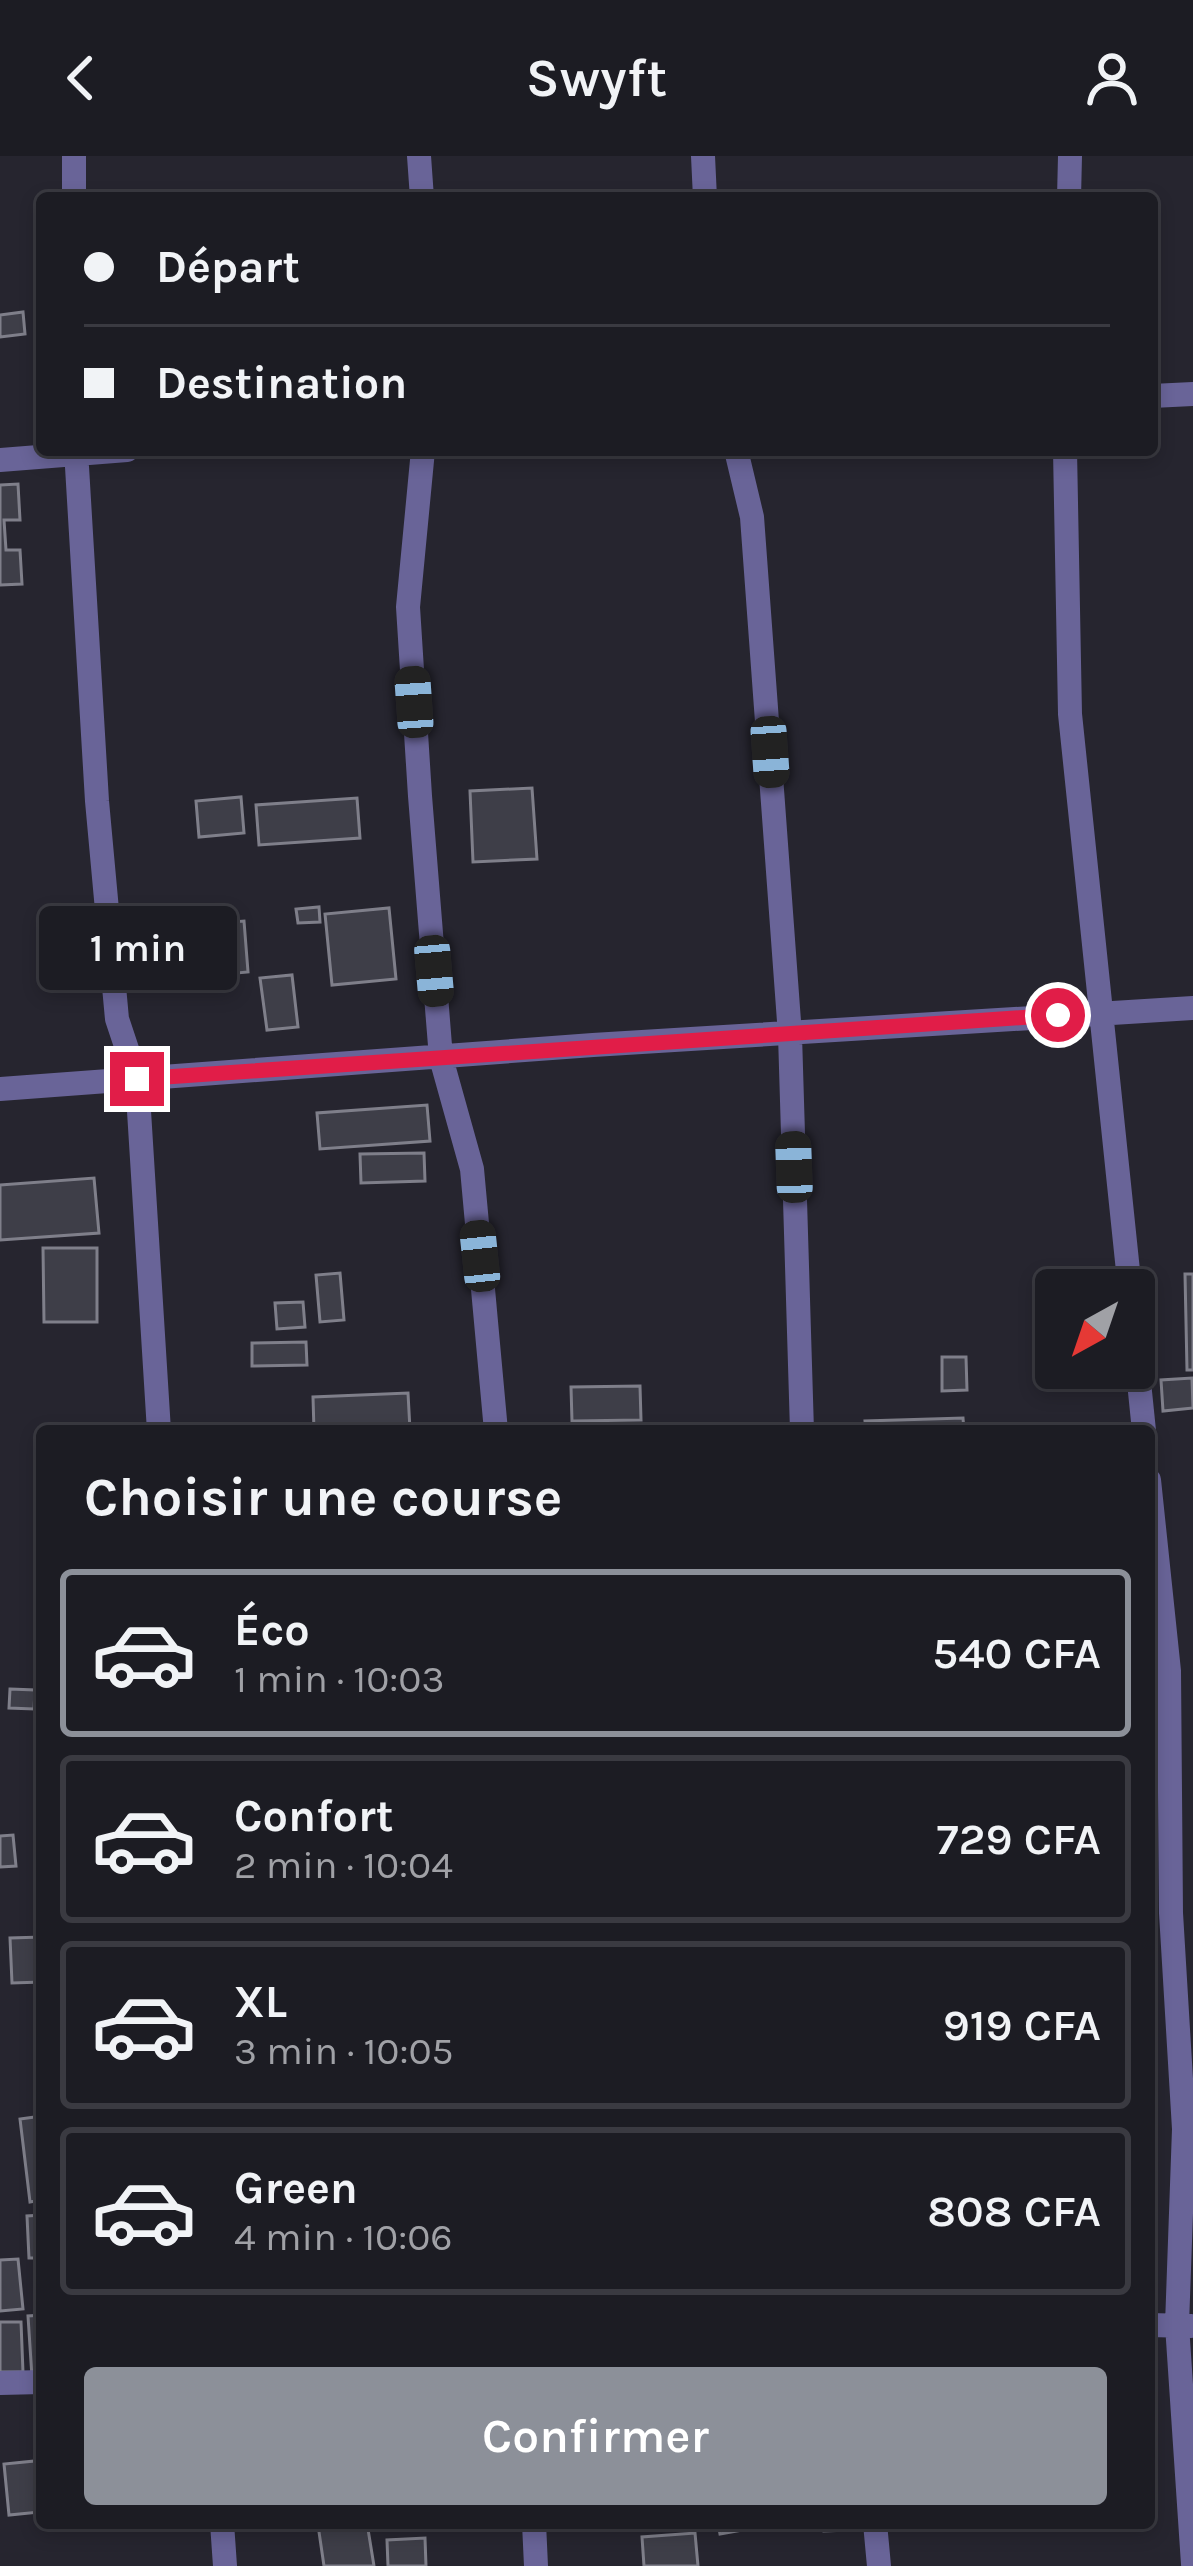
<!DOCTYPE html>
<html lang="fr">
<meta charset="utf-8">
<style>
:root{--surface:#1c1c23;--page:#25252b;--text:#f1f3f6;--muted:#a0a1a6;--line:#3a3a41;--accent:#8c9099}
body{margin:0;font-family:Karla,sans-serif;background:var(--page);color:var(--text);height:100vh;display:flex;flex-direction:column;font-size:45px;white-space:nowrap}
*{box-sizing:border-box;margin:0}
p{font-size:39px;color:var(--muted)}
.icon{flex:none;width:66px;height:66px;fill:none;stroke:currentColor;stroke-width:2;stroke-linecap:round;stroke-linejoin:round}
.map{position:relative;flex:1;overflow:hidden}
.sheet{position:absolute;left:36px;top:1269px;width:1119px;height:1104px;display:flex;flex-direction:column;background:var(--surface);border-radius:12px;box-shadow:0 6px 18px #0003,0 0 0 3px var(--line)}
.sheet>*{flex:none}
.top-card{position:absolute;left:36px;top:36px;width:1122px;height:264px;border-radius:12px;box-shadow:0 6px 18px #0003,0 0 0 3px var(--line);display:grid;align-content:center;height:264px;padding:0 48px;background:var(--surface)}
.needle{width:78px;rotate:220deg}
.controls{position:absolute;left:1035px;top:1113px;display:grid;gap:24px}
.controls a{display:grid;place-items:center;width:120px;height:120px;border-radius:12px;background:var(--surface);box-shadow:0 6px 18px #0003,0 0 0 3px var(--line);font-size:60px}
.end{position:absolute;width:54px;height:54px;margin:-27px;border:15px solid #e11d48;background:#fff;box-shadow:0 0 0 6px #fff}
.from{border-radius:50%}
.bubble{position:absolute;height:84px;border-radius:12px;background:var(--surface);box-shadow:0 6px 18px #0003,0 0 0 3px var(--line);font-size:39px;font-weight:600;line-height:84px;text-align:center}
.car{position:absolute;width:36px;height:72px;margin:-36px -18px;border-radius:15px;box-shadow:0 0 9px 3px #0007;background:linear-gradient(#222 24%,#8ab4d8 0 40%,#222 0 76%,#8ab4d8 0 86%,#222 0)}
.top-card b{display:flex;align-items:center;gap:42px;height:114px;font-size:45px}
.top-card b+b{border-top:3px solid var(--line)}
.top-card i{width:30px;height:30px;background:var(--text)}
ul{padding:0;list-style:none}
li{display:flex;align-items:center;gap:36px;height:168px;margin:0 24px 18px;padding:0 24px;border:6px solid var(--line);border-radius:12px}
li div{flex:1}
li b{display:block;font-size:45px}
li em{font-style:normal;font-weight:600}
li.current{border-color:var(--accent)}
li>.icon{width:108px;height:108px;stroke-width:1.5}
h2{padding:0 48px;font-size:54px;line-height:144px}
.primary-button{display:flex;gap:24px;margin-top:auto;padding:24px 48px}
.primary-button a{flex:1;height:138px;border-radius:12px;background:var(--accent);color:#fff;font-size:48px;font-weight:600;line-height:138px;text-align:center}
header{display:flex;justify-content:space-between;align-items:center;height:156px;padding:0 48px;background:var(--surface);font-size:54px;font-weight:600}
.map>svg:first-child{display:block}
.building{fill:#3e3e48;stroke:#7f7f8a;stroke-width:3}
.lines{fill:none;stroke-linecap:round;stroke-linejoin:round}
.minor{stroke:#696498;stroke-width:24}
.route{stroke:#e11d48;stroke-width:15}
</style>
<header><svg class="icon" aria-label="back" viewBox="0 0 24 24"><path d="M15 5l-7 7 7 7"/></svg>Swyft<svg class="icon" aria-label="person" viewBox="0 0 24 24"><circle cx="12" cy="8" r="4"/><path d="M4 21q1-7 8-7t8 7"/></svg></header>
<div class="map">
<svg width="1193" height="2410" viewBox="0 0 1193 2410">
<rect width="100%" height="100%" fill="#26252f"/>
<path class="building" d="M23,156L25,178L0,181V159Z
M18,328L20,364H4L6,394H20L22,428L0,429V329Z
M532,632L537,703L473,706L470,635Z
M241,641L244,677L199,681L196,645Z
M357,642L360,682L259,689L256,649Z
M319,751L320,766L298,767L296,753Z
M389,752L396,823L332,829L325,758Z
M244,765L248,816L173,823L168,771Z
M292,819L298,871L267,874L260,822Z
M427,949L430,985L320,993L317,957Z
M424,997L425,1025L361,1027L360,998Z
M94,1022L99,1077L0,1084V1029Z
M43,1092H97V1166H44Z
M340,1117L344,1164L320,1166L316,1119Z
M1185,1118H1193V1214H1187Z
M303,1146L305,1171L277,1173L275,1147Z
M306,1186L307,1209L252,1210V1187Z
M942,1201H966L967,1234L942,1235Z
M1192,1222L1193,1252L1163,1255L1161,1224Z
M640,1230L641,1264L572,1265L571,1231Z
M408,1237L410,1274L314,1275L313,1241Z
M963,1262L964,1275H866L865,1265Z
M10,1533L35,1534L34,1553L9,1552Z
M13,1679L16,1710L0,1711V1680Z
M42,1781V1826L12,1827L10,1782Z
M42,1960V2044L30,2046L20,1963Z
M42,2059V2102H29L27,2060Z
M18,2103L23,2153L0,2155V2104Z
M42,2159V2220L32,2221L28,2160Z
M0,2166H21L23,2216H0Z
M35,2305L40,2356L9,2359L4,2308Z
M367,2367L374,2410H324L318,2369Z
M718,2367H747L748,2373L720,2378Z
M824,2367H849V2374L824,2375Z
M695,2377L698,2410H644L642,2381Z
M425,2382L426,2410H388L387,2384Z"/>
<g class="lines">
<path class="minor" d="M419,0L422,42
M703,0L705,42
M74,42V0
M1069,42L1070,0
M1152,240L1193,238
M76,294L97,645L117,863L137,923L159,1275
M423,294L408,451L420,640L441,902L472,1013L496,1275
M736,294L752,361L790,879L802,1275
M1065,294L1070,558L1130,1134
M0,304L127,294
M0,933L593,889L1193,852
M1134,1177L1144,1275
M1149,1324L1169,1515L1171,1757L1184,1973L1177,2169L1193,2408
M1149,2169L1191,2170
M0,2227L42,2226
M222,2367L225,2410
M534,2367L536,2410
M875,2367L879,2410"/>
</g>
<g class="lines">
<path class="route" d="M137,923L1058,859"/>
</g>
</svg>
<div class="controls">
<a><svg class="needle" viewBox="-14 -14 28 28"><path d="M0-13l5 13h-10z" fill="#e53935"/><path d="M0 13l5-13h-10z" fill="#a0a1a6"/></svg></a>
</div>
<i class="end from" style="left:1058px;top:859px"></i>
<i class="end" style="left:137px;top:923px"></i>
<div class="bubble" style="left:39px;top:750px;width:198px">1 min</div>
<i class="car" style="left:414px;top:546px;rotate:356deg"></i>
<i class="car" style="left:770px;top:596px;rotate:176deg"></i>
<i class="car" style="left:434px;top:815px;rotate:175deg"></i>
<i class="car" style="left:794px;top:1011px;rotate:358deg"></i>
<i class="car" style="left:480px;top:1100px;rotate:354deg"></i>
<div class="top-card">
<b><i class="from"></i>Départ</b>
<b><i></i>Destination</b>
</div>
<section class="sheet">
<h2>Choisir une course</h2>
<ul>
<li class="current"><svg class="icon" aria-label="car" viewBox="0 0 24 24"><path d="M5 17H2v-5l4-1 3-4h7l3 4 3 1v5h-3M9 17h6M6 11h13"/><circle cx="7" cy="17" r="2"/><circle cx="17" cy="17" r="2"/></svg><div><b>Éco</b><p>1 min · 10:03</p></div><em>540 CFA</em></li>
<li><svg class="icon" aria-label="car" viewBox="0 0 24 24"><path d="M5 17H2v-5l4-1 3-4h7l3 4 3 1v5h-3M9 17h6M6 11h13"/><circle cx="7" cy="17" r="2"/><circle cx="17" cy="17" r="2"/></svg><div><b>Confort</b><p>2 min · 10:04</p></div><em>729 CFA</em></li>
<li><svg class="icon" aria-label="car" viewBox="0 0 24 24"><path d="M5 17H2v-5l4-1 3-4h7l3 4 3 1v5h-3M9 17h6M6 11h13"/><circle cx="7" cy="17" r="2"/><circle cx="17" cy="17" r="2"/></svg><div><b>XL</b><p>3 min · 10:05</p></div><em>919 CFA</em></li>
<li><svg class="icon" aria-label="car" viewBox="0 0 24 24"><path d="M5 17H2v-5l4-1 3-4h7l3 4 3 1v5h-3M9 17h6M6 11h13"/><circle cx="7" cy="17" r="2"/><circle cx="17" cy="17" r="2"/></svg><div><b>Green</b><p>4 min · 10:06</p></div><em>808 CFA</em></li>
</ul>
<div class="primary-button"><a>Confirmer</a></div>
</section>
</div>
